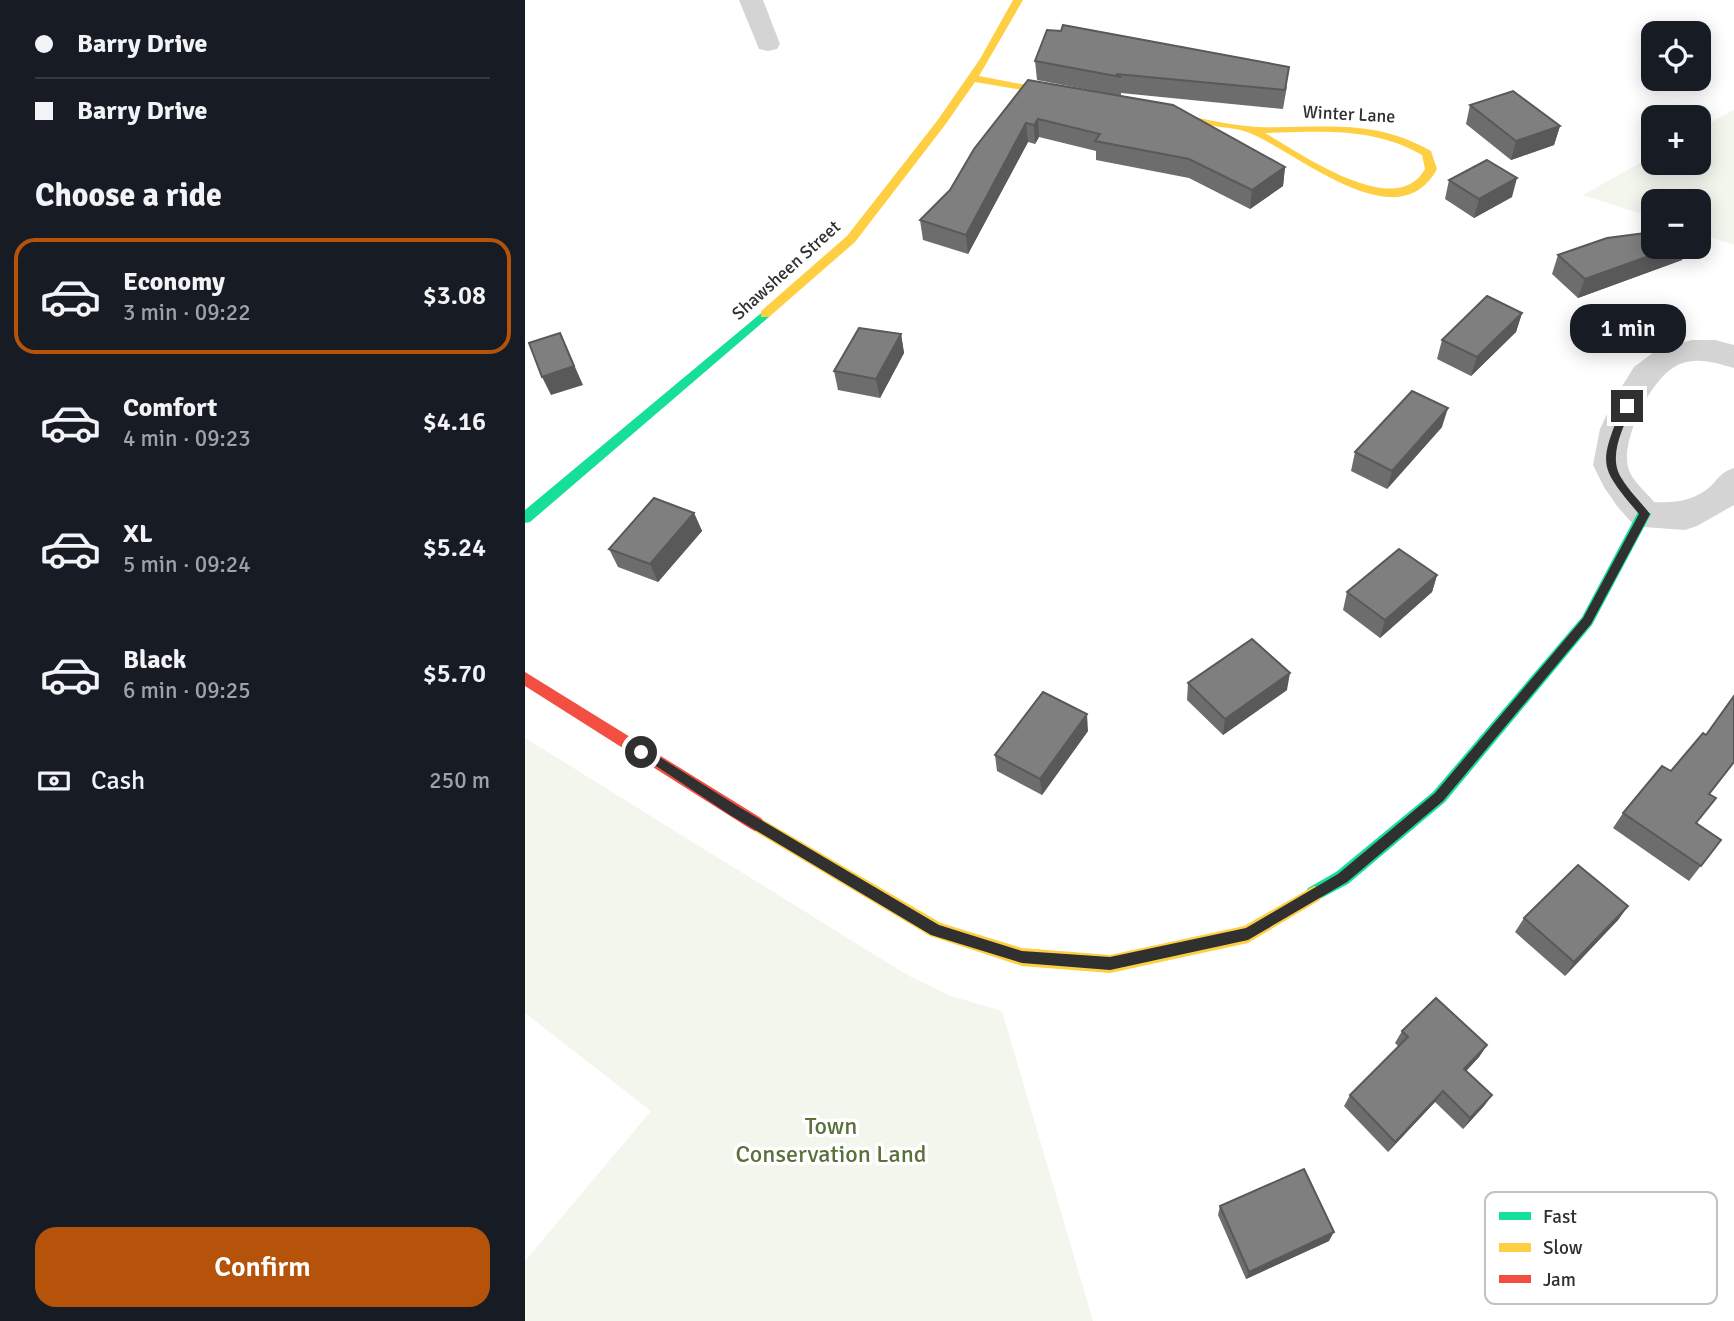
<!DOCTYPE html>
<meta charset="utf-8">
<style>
:root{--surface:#171b24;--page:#242831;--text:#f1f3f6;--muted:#9ea1a6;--line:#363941;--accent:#b45309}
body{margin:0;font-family:Signika,sans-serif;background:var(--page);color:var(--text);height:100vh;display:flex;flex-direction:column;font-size:26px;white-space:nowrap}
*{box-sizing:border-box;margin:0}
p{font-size:23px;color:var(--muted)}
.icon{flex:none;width:38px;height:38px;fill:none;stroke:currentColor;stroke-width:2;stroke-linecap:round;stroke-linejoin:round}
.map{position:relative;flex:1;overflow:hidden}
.panel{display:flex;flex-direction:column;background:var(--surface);width:525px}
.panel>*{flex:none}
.guide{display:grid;align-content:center;height:154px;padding:0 35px;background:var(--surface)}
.tools{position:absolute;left:1116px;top:21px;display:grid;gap:14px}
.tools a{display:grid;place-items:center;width:70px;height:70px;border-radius:14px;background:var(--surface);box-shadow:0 4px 18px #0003;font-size:35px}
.end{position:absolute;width:32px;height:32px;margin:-16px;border:9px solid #303030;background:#fff;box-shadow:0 0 0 4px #fff}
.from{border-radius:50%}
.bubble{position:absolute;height:49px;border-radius:21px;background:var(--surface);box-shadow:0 4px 18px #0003;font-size:23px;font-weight:600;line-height:49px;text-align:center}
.guide b{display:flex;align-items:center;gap:24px;height:66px;font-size:26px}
.guide b+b{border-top:2px solid var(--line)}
.guide i{width:18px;height:18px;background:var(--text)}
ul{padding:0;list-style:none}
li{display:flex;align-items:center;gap:21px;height:116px;margin:0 14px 10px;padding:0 21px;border:4px solid transparent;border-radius:21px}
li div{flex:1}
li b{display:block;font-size:26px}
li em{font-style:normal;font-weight:600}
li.selected{border-color:var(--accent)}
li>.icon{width:63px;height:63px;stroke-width:1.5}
h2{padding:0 35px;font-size:32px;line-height:84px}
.pay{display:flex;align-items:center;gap:18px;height:77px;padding:0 35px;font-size:26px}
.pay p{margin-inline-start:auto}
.button{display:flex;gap:14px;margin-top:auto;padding:14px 35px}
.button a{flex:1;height:80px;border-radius:21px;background:var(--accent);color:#fff;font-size:28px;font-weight:600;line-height:80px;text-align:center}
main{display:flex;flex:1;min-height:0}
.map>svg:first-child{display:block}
.green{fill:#f2f6ed}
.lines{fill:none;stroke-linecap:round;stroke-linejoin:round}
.street{fill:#d4d4d4;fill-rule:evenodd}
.fast{fill:#16e098;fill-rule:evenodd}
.slow{fill:#ffcf43;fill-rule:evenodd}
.jam{fill:#f24e42;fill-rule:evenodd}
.wall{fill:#6d6d6d}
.shaded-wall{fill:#595959}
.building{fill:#7f7f7f;stroke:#595959;stroke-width:2}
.route{fill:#303030}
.labels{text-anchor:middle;stroke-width:7;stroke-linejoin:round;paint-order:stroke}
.far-street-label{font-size:18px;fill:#303030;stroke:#fff}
.near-park-label{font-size:24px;fill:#59703a;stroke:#fff}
.key{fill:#fff;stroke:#c1c1c1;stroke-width:2}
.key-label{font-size:19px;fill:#303030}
</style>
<main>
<section class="panel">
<div class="guide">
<b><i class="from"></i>Barry Drive</b>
<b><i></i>Barry Drive</b>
</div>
<h2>Choose a ride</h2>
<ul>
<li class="selected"><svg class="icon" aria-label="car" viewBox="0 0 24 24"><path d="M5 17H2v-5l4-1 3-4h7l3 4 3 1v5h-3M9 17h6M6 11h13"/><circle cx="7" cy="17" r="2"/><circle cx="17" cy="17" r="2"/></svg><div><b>Economy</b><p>3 min · 09:22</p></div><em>$3.08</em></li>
<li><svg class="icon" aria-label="car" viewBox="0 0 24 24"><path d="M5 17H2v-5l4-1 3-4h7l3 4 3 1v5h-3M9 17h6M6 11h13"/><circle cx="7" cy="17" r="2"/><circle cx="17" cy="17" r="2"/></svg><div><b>Comfort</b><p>4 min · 09:23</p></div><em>$4.16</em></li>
<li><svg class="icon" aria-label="car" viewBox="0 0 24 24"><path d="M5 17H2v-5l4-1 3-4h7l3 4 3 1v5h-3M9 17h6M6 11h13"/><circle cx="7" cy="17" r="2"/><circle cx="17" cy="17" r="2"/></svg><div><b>XL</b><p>5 min · 09:24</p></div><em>$5.24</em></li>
<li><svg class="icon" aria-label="car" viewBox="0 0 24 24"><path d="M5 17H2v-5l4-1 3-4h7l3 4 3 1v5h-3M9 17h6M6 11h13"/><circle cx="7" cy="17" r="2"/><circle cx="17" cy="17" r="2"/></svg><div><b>Black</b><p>6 min · 09:25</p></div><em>$5.70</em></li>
</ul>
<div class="pay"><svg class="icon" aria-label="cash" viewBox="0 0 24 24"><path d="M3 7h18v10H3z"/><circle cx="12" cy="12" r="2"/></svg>Cash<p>250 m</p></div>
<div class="button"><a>Confirm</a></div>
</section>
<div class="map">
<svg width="1209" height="1321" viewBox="0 0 1209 1321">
<rect width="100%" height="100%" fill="#fff"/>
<path class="green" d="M1209,110V245L1174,233V201H1129V218L1058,195L1129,155V163H1174V129Z
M0,738L384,976L426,996L477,1011L568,1321H0V1261L126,1111L0,1013Z"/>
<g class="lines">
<path class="street" d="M214,0H238L255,44L252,49L243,51L234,49Z
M1167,340H1190L1209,345V368C1191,363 1174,357 1155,364C1128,374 1096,438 1103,467C1106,480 1120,491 1129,502C1151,503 1170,501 1187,485C1195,476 1197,472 1209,468V505L1172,526L1160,530L1119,527L1107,523L1092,506L1079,487L1068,465L1075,429L1089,399L1109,367L1133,349Z"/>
<path class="fast" d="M240,310L246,314L244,317L5,522L0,523V510Z
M1119,509L1126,514L1067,625L920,802L823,884L789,902L783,900L780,894L783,888L811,872L908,792L1057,617L1114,510Z"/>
<path class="slow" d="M488,0H498L454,76L548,94L553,97L552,99L450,82L420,125L330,242L244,317H236V311L322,236L412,121L455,59Z
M625,108C659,114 698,125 732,127C796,129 847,117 906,151L912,169C872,243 769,149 722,132C714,129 704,128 695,127C671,122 646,119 621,113V109ZM772,132C817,131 857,132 897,155L900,169C871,222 774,152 740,133Z
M230,815L416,923L497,948L585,955L719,926L789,886L795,888L798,894L795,900L723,943L585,973L497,966L405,936L224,828L221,823L224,818Z"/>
<path class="jam" d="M0,672L236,818L239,823L236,828L230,831L224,828L0,686Z"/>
</g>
<path class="wall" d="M510,61L762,86L758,109L596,93V96L512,80Z
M503,80L760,167L758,186L725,209L664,178L571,160V151L514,137L510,144L503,142L443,254L398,240L395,220L425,190Z
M945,105L1035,126L1029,145L986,160L941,124Z
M924,180L987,197L949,218L920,199Z
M1129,247H1163L1157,260L1053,298L1027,274L1033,255Z
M997,313L991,332L946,376L912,359L917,340Z
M376,334L379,353L355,398L313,390L309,371Z
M917,427L862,489L826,471L830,452Z
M169,513L177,531L133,582L93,567L84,549Z
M912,575L907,592L855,638L818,610L822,592Z
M663,683L762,690L698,735L662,700Z
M1209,696V763L1185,794L1172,823L1196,840L1164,881L1088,828L1098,813L1146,771L1181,735Z
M563,731L517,795L472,771L470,755Z
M1103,906L1093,920L1040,976L990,932L999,918Z
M877,1031L962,1045L954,1057L941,1071L967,1095L959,1106L938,1129L910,1102L863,1152L819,1106L825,1095L874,1047L870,1043Z
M695,1206L804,1241L721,1279L693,1215Z"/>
<path class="shaded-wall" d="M513,119L514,137L510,144L509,125Z
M501,123L503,142L443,254L441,235Z
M1035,126L1029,145L986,160L991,141Z
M760,167L758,186L725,209L727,190Z
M992,178L987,197L949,218L954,199Z
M1149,247H1163L1157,260L1053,298L1060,279Z
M997,313L991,332L946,376L952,357Z
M35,333L58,385L26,395L17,377Z
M376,334L379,353L355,398L351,379Z
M923,408L917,427L862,489L867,471Z
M169,513L177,531L133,582L125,564Z
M912,575L907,592L855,638L860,620Z
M765,673L762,690L698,735L700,719Z
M562,714L563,731L517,795L515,779Z
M1103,906L1093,920L1040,976L1049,962Z
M962,1045L954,1057L932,1081L939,1069Z
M918,1091L910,1102L863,1152L870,1142Z
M967,1095L959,1106L938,1129L945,1118Z
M809,1232L804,1241L721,1279L724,1272Z"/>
<path class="building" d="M538,25L764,67L760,90L591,74L596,77L510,61L522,30L536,31Z
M503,80L648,105L760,167L727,190L664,159L570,141L575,134L513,119L509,125L501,123L441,235L395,220L425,190L449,149Z
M988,91L1035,126L991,141L945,105Z
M962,160L992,178L954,199L924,180Z
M1129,232V247H1149L1060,279L1033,255L1082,238Z
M962,296L997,313L952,357L917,340Z
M334,328L376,334L351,379L309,371Z
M35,333L49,366L17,377L4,343Z
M887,391L923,408L867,471L830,452Z
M129,498L169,513L125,564L84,549Z
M874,549L912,575L860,620L822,592Z
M727,639L765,673L700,719L663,683Z
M518,692L562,714L515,779L470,755Z
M1209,696V762L1184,794L1191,798L1171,823L1196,840L1176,866L1098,813L1137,766L1146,771L1178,733L1181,735Z
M1053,865L1103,906L1049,962L999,918Z
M911,998L962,1045L939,1069L967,1095L945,1118L918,1091L870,1142L825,1095L883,1037L877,1031Z
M779,1169L809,1232L724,1272L695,1206Z"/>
<path class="route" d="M1102,403L1107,406C1098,429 1082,457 1097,479C1105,492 1116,502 1125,514L1066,624L918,801L822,882L723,940L585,970L497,963L406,935L205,815L110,752L112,748H120L214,807L414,925L497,951L585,957L721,928L813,874L910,793L1058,618L1114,514C1073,465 1074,466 1097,406Z"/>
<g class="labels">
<g class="far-street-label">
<text transform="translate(824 114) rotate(3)" y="6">Winter Lane</text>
<text transform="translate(261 270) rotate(-42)" y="6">Shawsheen Street</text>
</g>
<g class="near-park-label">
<text x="306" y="1134">Town<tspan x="306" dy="28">Conservation Land</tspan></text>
</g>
</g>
<rect x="960" y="1192" width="232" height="112" rx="10" class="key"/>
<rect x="974" y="1212" width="32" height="8" fill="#16e098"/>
<rect x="974" y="1243" width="32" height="9" fill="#ffcf43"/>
<rect x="974" y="1275" width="32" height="8" fill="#f24e42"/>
<g class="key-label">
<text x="1018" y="1223">Fast</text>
<text x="1018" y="1254">Slow</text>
<text x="1018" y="1286">Jam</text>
</g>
</svg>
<div class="tools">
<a><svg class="icon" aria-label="locate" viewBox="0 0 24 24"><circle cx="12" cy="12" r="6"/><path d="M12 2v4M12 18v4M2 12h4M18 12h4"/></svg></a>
<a>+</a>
<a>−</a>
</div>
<i class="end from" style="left:116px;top:752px"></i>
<i class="end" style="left:1102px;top:406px"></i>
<div class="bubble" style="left:1045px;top:304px;width:116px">1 min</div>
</div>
</main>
